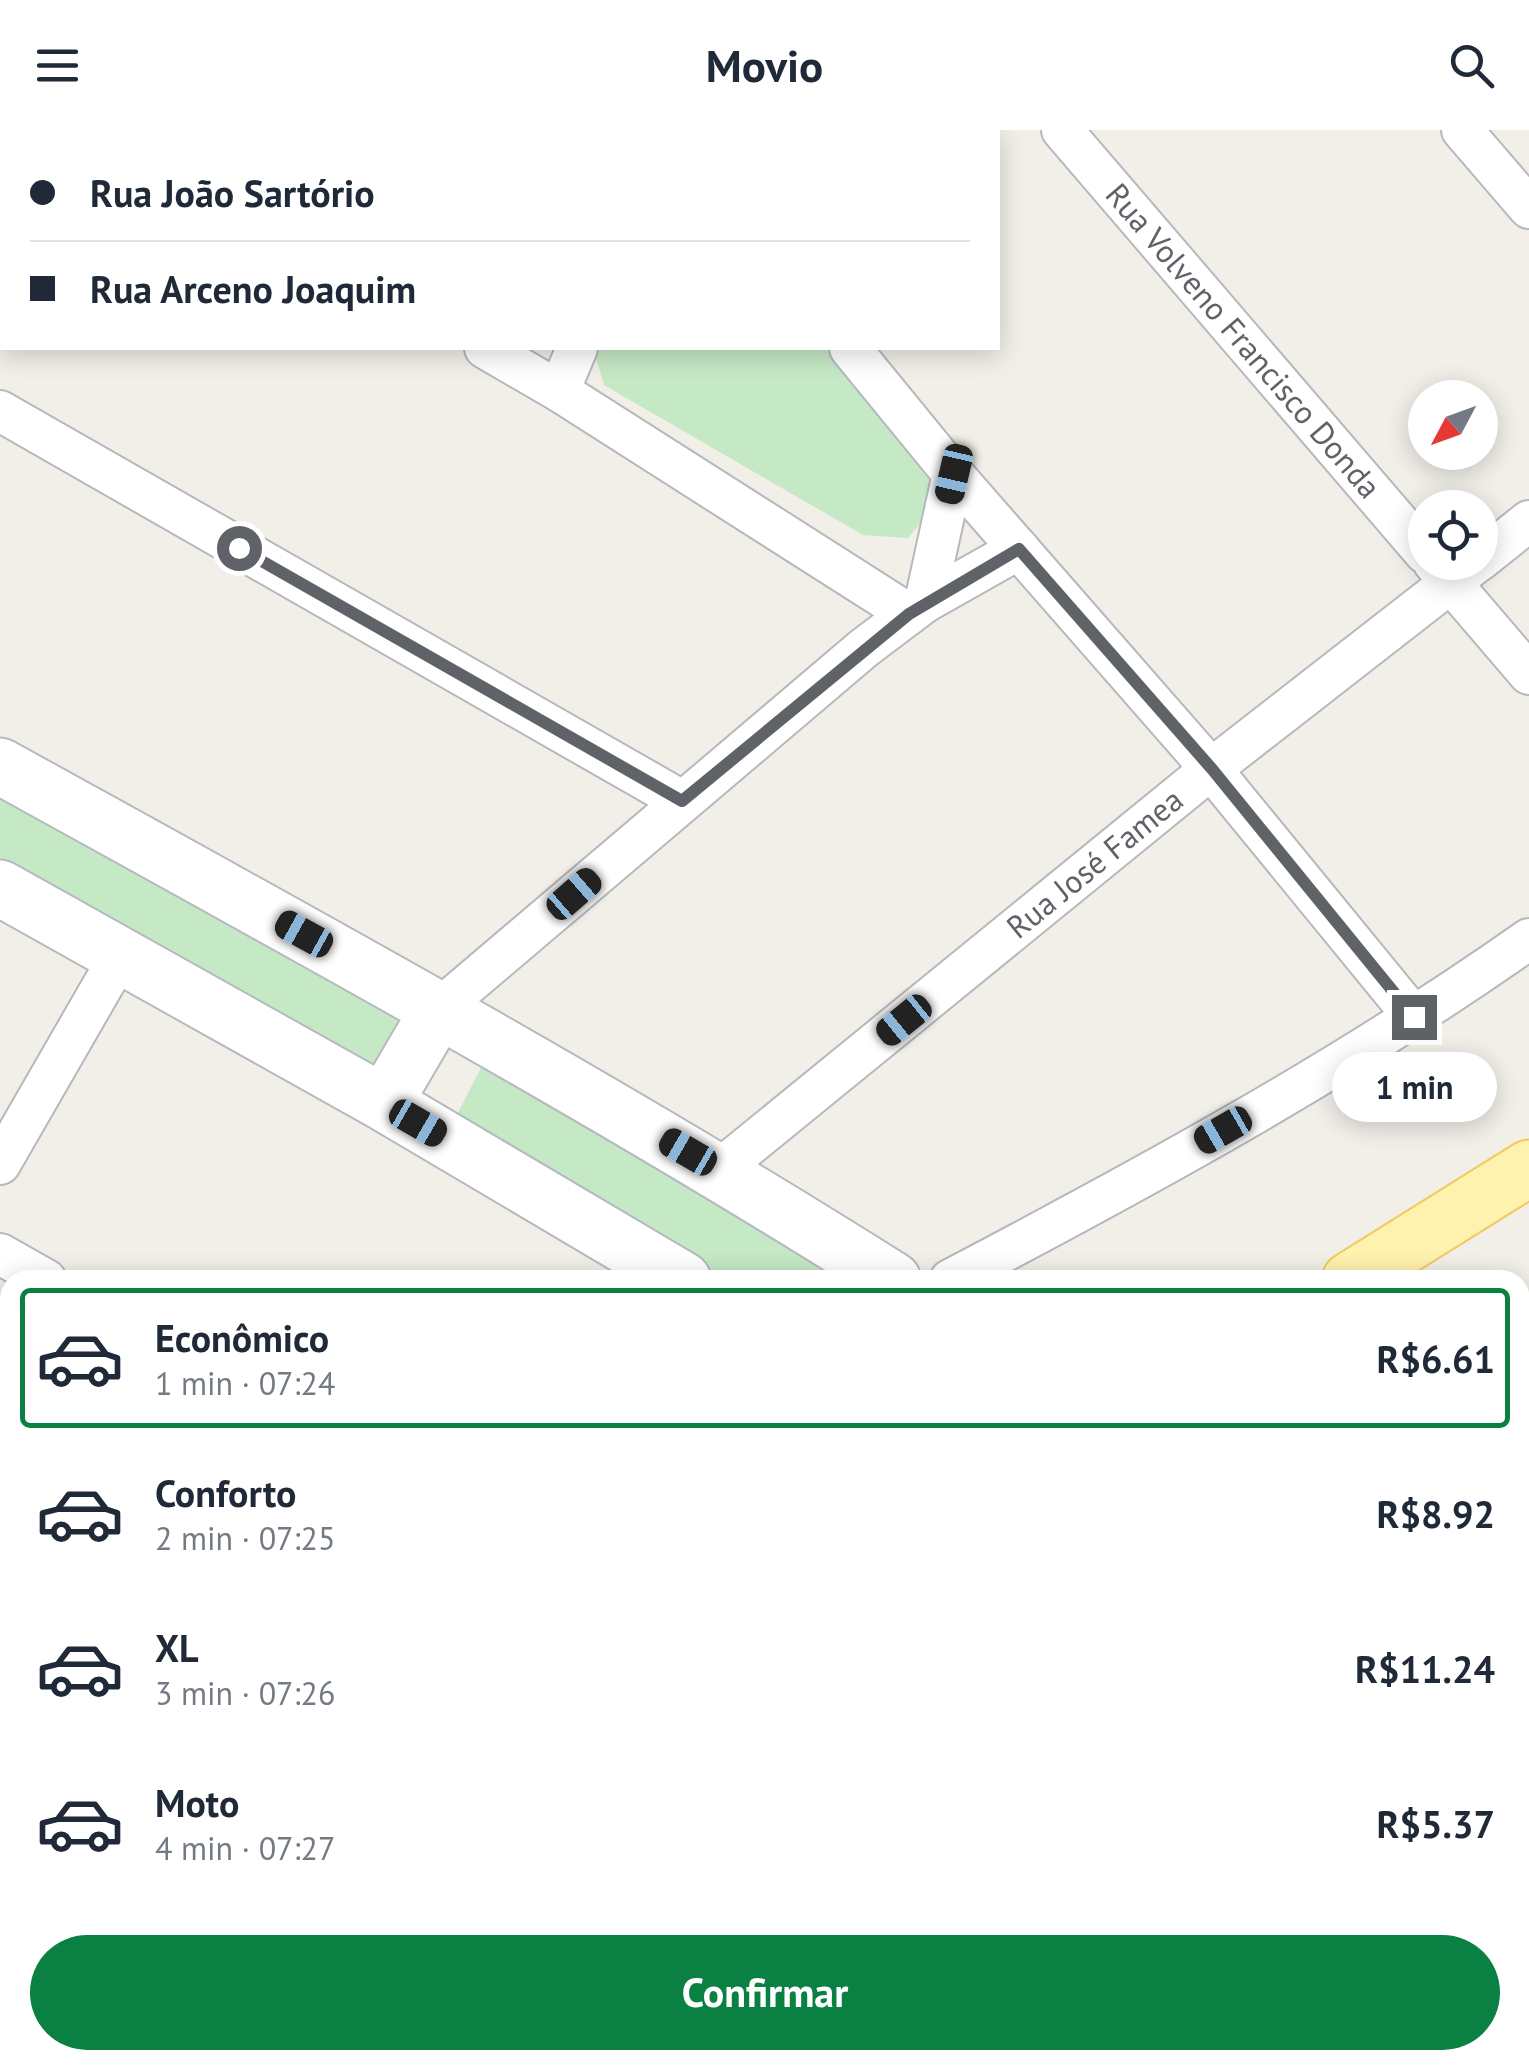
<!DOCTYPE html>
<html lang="pt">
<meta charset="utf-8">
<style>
:root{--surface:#fff;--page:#f6f6f7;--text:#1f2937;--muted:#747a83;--line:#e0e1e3;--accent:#0b8043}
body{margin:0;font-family:"PT Sans",sans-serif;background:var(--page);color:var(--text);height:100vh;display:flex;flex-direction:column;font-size:38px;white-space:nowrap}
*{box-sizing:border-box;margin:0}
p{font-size:32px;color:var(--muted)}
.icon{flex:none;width:55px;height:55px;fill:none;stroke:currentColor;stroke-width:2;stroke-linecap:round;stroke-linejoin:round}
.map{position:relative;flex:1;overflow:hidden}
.details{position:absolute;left:0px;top:1140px;width:1530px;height:800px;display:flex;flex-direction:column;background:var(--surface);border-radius:30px 30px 0 0;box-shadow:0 5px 25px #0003}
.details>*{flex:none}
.guide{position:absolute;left:0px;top:0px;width:1000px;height:220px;box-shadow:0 5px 25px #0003;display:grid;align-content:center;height:220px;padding:0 30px;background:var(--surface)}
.needle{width:65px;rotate:229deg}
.controls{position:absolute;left:1408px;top:250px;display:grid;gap:20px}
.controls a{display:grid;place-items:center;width:90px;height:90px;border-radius:50%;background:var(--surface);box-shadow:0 5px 25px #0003;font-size:50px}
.end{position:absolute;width:45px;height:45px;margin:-22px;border:12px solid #5f6368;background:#fff;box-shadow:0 0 0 5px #fff}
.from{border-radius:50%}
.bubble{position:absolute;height:70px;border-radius:35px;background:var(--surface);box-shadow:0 5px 25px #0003;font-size:32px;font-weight:700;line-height:70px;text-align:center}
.car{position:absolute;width:30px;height:60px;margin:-30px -15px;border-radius:12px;box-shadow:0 0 8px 2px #0007;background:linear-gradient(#222 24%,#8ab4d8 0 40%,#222 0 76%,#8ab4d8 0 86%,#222 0)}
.guide b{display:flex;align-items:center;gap:35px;height:95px;font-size:38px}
.guide b+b{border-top:2px solid var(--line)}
.guide i{width:25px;height:25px;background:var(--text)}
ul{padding:18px 0 0;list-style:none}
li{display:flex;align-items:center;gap:30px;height:140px;margin:0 20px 15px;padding:0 10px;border:5px solid transparent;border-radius:10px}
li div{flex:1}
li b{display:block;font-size:38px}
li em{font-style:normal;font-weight:700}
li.current{border-color:var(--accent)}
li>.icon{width:90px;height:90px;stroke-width:1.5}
.button{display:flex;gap:20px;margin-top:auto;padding:20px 30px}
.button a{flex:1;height:115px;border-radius:60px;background:var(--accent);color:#fff;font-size:40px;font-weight:700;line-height:115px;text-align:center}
header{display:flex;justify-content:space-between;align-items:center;height:130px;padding:0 30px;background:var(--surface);font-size:45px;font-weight:700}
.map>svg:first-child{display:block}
.green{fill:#c5e8c5}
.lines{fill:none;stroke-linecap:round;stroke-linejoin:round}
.street-casing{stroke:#b5b8bc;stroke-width:44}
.secondary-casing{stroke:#b6babf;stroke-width:59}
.primary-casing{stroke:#f2c960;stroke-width:59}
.street{stroke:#fff;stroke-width:40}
.secondary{stroke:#fff;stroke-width:55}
.primary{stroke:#fff2af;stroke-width:55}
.route{stroke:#5f6368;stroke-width:12}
.labels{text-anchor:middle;stroke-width:8;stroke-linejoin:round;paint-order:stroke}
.street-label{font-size:32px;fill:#5f6368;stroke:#fff}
</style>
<header><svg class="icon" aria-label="menu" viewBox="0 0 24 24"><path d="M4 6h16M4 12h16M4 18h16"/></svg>Movio<svg class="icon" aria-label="search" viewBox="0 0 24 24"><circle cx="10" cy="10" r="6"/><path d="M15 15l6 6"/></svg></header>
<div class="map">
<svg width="1529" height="1940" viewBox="0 0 1529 1940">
<rect width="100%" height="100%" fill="#f1efe8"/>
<path class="green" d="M593,218H826L932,354L931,380L908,408L863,405L604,255Z
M0,655L417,884L383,949L0,739Z
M484,932L826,1132L837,1150H730L452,994Z"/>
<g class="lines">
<defs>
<g id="street">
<path d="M114,0L118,2"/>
<path d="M673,0L675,2"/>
<path id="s1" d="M1062,0L1425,423"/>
<path d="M1462,0L1529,78"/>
<path d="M485,218L559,261L909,484"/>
<path d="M850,218L953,344L1211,639L1414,887"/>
<path d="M559,261L577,218"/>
<path d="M0,281L682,671"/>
<path d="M1480,430L1529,391"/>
<path d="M1434,433L1529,544"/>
<path d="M925,472L1019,419"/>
<path d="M439,879L864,518L925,472L953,344"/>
<path d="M0,1034L121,824"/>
<path id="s2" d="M719,1040L1211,639L1477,432"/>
<path d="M0,1124L46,1150"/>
<path d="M950,1150C1148,1046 1346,938 1529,809"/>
<path d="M0,1546L10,1544"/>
<path d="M1520,1646L1529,1651"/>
<path d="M711,1930L713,1940"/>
<path d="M1474,1930L1476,1940"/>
<path d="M140,1940L171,1930"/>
</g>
<path id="secondary" d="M0,636C300,802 602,966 893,1150
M0,758L384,973L683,1150
M384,973L439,879"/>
<path id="primary" d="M1350,1150L1529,1038
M0,1696L10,1703
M0,1826L10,1819"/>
</defs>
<use href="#street" class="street-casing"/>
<use href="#secondary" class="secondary-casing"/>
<use href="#primary" class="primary-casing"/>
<use href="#street" class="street"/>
<use href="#secondary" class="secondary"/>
<use href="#primary" class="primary"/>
</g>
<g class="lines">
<path class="route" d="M239,418L682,671L909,484L1019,419L1212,639L1414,887"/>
</g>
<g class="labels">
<g class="street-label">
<text dy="11" stroke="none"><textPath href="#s1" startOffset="278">Rua Volveno Francisco Donda</textPath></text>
<text dy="11" stroke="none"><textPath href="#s2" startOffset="485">Rua José Famea</textPath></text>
</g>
</g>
</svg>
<div class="controls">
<a><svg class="needle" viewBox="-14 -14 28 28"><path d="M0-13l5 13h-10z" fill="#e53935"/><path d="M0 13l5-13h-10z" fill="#747a83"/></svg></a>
<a><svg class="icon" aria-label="locate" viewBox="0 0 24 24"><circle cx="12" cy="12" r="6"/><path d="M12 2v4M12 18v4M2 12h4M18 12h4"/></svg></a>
</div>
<i class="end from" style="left:239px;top:418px"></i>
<i class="end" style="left:1414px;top:887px"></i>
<div class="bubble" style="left:1332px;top:922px;width:165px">1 min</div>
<i class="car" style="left:954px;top:344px;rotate:193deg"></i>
<i class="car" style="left:574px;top:764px;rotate:49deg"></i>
<i class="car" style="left:304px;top:804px;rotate:299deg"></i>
<i class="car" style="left:904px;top:890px;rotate:231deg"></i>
<i class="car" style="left:418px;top:993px;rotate:120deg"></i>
<i class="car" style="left:1223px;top:1000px;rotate:240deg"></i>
<i class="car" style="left:688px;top:1022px;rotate:300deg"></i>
<div class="guide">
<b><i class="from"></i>Rua João Sartório</b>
<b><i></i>Rua Arceno Joaquim</b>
</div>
<section class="details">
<ul>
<li class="current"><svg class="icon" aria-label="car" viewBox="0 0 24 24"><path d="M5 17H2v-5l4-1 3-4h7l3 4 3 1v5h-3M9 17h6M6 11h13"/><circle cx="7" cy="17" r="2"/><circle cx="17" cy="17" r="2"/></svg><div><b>Econômico</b><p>1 min · 07:24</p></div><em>R$6.61</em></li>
<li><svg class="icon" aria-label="car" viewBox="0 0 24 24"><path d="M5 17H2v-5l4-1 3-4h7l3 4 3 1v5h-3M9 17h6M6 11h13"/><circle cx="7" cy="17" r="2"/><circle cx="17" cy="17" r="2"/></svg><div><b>Conforto</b><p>2 min · 07:25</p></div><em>R$8.92</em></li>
<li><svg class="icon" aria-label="car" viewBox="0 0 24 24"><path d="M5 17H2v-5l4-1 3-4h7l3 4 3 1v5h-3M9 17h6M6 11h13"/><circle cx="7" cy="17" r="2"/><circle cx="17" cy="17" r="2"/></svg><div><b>XL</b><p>3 min · 07:26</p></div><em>R$11.24</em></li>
<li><svg class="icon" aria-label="car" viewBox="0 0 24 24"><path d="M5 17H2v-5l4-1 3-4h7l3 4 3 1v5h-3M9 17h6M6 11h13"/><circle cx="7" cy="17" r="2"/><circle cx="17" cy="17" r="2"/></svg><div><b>Moto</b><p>4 min · 07:27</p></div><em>R$5.37</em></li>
</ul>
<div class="button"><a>Confirmar</a></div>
</section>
</div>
